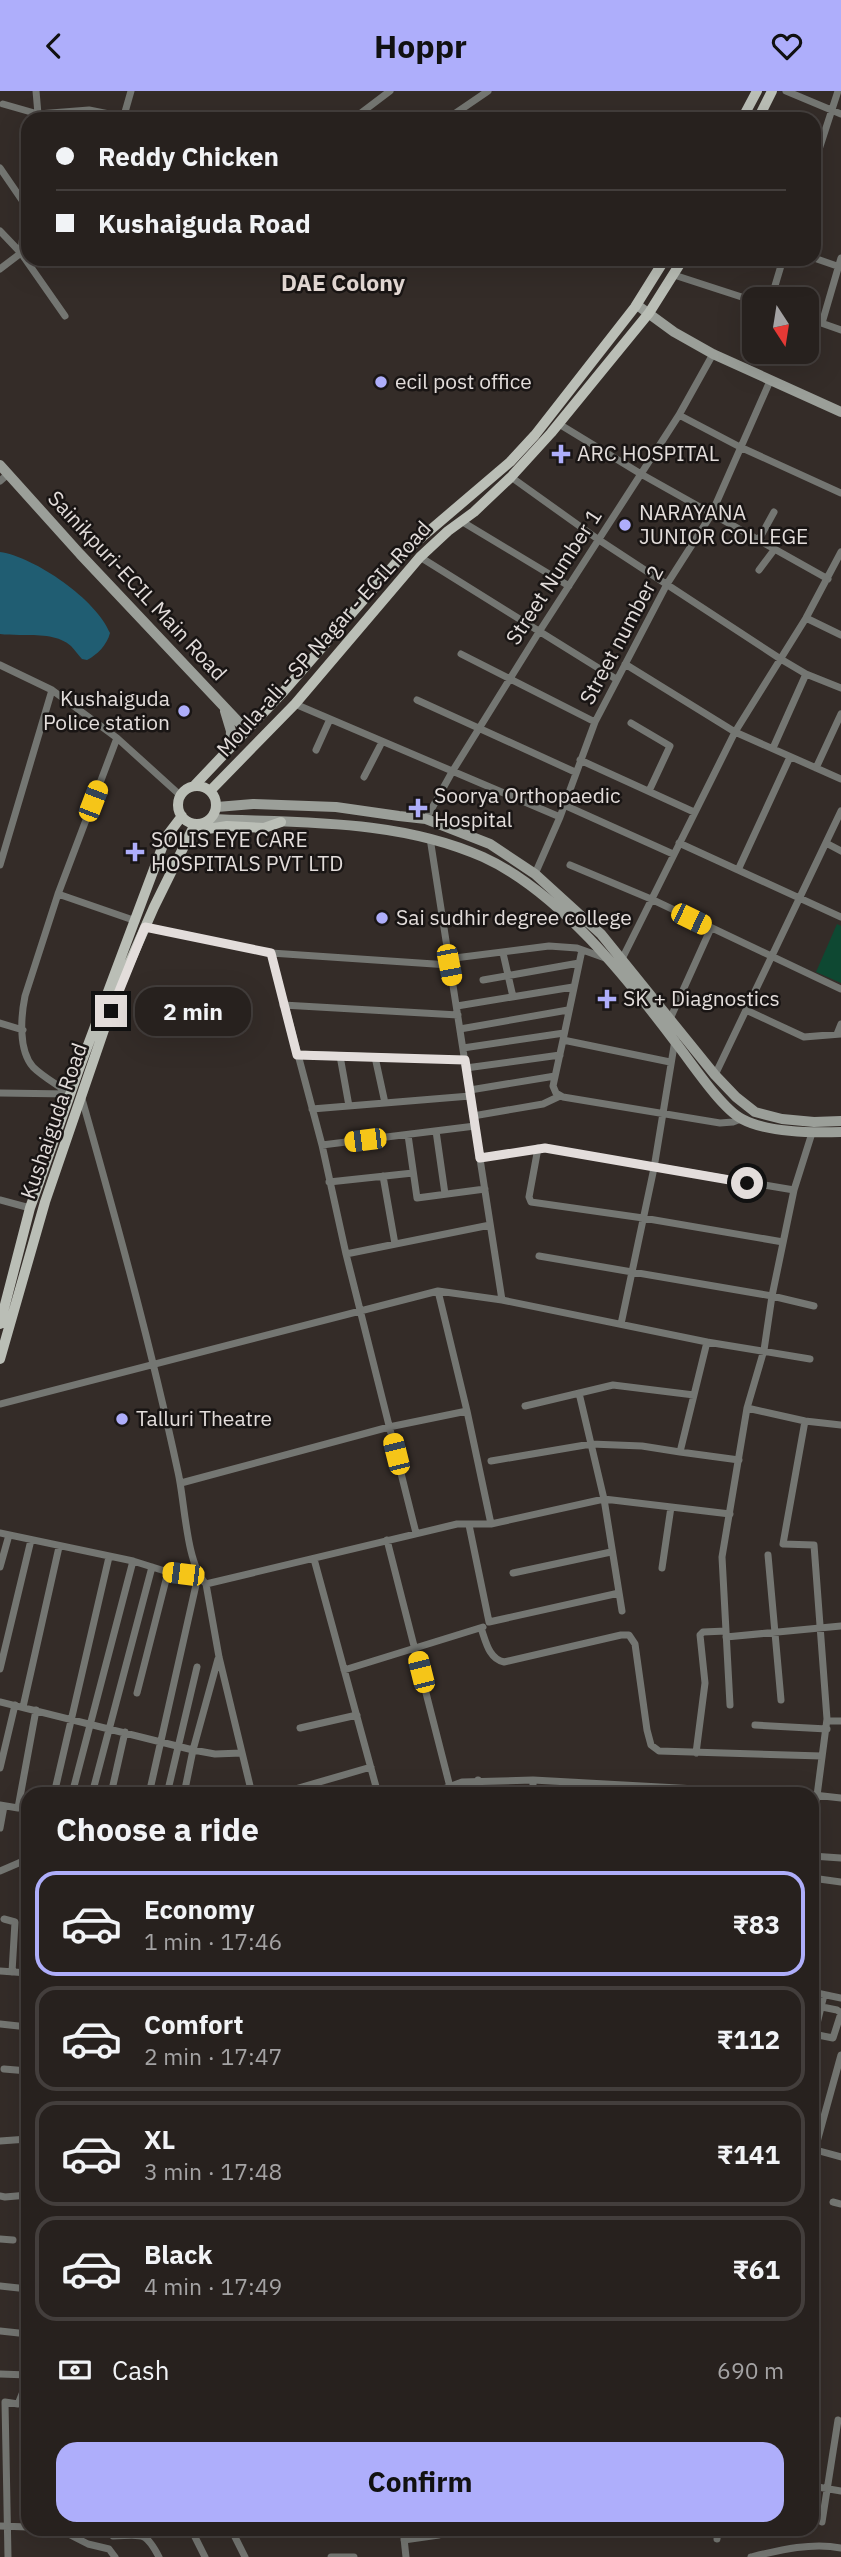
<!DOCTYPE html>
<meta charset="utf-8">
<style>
:root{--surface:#27211e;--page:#332e2b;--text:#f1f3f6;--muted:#a4a3a4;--line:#433e3c;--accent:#aeaefb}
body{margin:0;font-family:"IBM Plex Sans",sans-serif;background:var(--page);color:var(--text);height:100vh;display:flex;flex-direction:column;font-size:26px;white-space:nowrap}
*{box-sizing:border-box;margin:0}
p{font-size:23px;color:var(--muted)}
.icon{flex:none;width:38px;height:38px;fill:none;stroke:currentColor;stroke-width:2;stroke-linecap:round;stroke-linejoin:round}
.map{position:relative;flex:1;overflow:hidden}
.details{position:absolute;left:21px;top:1696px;width:798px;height:749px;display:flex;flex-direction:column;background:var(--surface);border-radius:21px;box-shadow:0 7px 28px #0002,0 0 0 2px var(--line)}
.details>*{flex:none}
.banner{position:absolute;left:21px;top:21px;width:800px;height:154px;border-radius:21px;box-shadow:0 7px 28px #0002,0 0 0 2px var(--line);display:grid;align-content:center;height:154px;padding:0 35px;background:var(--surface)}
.needle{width:46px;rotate:168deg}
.tools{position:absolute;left:742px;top:196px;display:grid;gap:14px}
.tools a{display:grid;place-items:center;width:77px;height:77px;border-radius:14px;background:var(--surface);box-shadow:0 7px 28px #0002,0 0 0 2px var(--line);font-size:35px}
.end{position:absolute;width:32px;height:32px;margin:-16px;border:9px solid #e3dddb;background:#111;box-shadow:0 0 0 4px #111}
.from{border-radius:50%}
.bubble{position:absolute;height:49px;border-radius:21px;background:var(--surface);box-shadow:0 7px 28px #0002,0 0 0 2px var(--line);font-size:23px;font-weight:800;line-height:49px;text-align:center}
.car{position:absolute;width:21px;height:42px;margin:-21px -10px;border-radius:9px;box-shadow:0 0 5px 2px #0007;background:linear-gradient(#f5c518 24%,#345 0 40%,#f5c518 0 76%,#345 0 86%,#f5c518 0)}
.banner b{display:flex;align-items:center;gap:24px;height:66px;font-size:26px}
.banner b+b{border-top:2px solid var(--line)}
.banner i{width:18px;height:18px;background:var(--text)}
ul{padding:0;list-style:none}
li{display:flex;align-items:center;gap:21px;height:105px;margin:0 14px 10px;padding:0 21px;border:4px solid var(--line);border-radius:21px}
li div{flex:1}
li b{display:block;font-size:26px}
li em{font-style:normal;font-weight:800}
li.current{border-color:var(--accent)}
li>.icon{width:63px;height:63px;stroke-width:1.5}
h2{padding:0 35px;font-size:32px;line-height:84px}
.pay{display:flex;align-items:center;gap:18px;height:77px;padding:0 35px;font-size:26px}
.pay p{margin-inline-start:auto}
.primary-button{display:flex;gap:14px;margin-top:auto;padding:14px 35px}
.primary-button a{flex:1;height:80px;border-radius:21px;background:var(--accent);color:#111;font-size:28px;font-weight:800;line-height:80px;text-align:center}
header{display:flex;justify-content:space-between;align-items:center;height:91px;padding:0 35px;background:var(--accent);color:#111;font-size:32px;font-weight:800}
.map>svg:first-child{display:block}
.green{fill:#0e4832}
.water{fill:#205d72}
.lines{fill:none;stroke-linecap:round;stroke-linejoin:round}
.street{stroke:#747672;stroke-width:7}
.secondary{stroke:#9b9f99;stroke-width:10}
.primary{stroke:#babeb6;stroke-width:10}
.route{stroke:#e3dddb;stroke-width:9}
.poi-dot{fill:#aeaefb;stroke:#191514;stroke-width:2.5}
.labels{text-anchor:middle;stroke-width:5;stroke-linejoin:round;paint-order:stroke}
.poi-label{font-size:21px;fill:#e3dddb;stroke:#191514;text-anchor:start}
.street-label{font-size:21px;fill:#e3dddb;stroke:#191514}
.neighbourhood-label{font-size:23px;font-weight:bold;fill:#e6dbd6;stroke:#191514}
</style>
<header><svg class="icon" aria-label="back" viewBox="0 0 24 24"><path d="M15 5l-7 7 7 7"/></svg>Hoppr<svg class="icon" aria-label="heart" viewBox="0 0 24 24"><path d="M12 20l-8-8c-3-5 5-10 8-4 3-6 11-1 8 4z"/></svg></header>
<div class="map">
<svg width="841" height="2466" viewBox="0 0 841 2466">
<rect width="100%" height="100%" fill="#342c28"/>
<path class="green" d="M837,833L841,835V892L816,881Z"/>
<path class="water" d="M0,461C35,466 97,509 110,542C107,554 97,564 87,569L82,568C78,564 75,559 71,555C54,539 21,546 0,543Z"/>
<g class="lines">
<path class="street" d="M36,0L38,23
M786,0L841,23
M3,13L38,23L89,19L134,28
M123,28L131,0
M353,28L390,0
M447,28L488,0
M814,74L838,0
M0,77L26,115
M28,113L26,115L21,162L65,225
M0,140L21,162L0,178
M814,167L840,176
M674,184L754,210
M771,208L783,168
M807,227L841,239
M822,232L841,167
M679,324L740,356L841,402
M559,333L641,383L828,488
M511,386L599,449L779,567L806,583L841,597
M0,390L8,383
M461,430L569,495
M758,450L774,421
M420,466L616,588
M759,479L774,459
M806,527L841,544
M461,563L595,631
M625,573L735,641L841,688
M0,574L52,599L117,647L181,705
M417,609L575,681
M295,613L560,726
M631,632L670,655L649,700
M773,657L806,583
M316,659L330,628
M580,669L694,721
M816,677L841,623
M364,686L382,651
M564,714L673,763
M426,728L452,681L539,541L679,324L713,263
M430,747L502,1209
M679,752L841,826
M826,752L841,760
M0,774L52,599
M570,774L651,808L841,898
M738,779L790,666
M535,783L560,726L595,631L667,493L711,424L770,290
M58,803L136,830
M145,836L271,862L449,874
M582,859L563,949L670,971
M271,862L322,1054L346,1163L416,1442
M503,862L513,906
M447,868L549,855L577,857L605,867
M622,868L735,641L806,527L841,461
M483,889L579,872
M283,914L458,924
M457,915L573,896
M746,919L804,946L841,943
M670,928L711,837
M0,932L23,939
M460,938L568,919
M837,943L841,933
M563,949L553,995L556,1002L563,1006L720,1032L733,1031L741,1028
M463,957L564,942
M297,963L465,969
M340,965L349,1015
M375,966L385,1012
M466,977L560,964
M715,984L841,720
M470,999L555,985
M0,1002L69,1003
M70,1003C58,994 43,986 33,976C18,959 21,925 25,905L58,803L117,647
M82,1008C117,1132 151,1255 178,1381C185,1411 186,1473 206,1493L457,1433H491L604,1408L730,1423
M312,1018L470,1005
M473,1025L543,1013L560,1005
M436,1040L445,1103
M408,1044L417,1107L485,1098
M322,1054L475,1035
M538,1057L529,1106L531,1111L643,1127L783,1151
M479,1067L545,1057L794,1099
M383,1085L395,1153
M329,1091L413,1082
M0,1109L30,1117
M346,1163L490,1134
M539,1165L772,1205L814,1215
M438,1200L467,1320L491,1433
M621,1233L654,1077L675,949
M707,1251L680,1361L739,1369
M579,1302L604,1408L622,1520
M0,1313L438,1200L502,1209L707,1251L810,1268
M525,1315L613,1294L694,1304
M747,1317L805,1330L841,1334
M805,1330L783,1453L814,1454L827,1628L812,1743
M491,1370L591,1353L642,1355L680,1361
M181,1392L389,1336L467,1320
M469,1434L489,1531L619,1502
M0,1442L133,1470L168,1481L198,1485L149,1703
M387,1449L450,1696
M768,1464L781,1609
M314,1468L378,1703
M0,1476L9,1444
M662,1477L671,1416
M513,1482L611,1461
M206,1493L219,1566L252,1703
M481,1537C486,1551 489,1568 504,1571L621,1544H629L635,1553L647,1639L651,1654L659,1660L822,1665
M726,1546L841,1535
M0,1578L31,1449
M344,1579L483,1536
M137,1602L168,1481
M0,1611L193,1659L215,1663L242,1662
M730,1614L722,1466L747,1317L764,1259L772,1205L794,1099L812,1042
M23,1616L59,1456
M827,1630H841
M755,1634L827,1638
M300,1637L357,1624
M696,1662L705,1592L700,1544L703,1541L726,1540
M0,1677L15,1614
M478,1689L479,1703
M54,1703L109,1466
M72,1703L133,1470
M92,1703L152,1476
M111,1703L125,1641
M167,1703L197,1576
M184,1703L193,1659L218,1568
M278,1703L371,1676
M430,1703L462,1691L533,1689L789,1703
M533,1703V1689
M814,1704L841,1707
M0,1714L18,1717L36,1619
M0,1737L4,1715
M812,1765L841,1767
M0,1780L28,1768
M812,1787L841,1791
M4,1828L15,1831L12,1881
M0,1880L28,1882
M812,1901L841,1907
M812,1915L817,1917L816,1925
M822,1916L837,1919L841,1922L833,1947L818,1944L815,1941L824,1904
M0,1933L28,1936
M812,1966L816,1949
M4,1978L28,1980
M0,2050L28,2048
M812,2058L841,2066
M812,2069L841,1964
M0,2105L5,2106L28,2104
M833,2111L841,2113
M0,2148L13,2149
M0,2195L28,2198
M0,2240L28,2243
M0,2283L28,2284
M812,2395L841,2400
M822,2431L838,2329
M0,2435L28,2436
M59,2438L88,2453L109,2458L115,2466
M191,2438L205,2466
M231,2438L245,2466
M403,2438L406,2466
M113,2445C142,2444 145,2439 159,2466
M717,2448L718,2438
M404,2449L439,2444
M8,2466L5,2311L18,2313L28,2288
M331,2466H354
M751,2466C780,2459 812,2451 841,2457"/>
<path class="secondary" d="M637,214L674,241L713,263L841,321
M0,374L80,463L247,640
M225,620L231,640L230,657
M217,716L253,713L336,716L399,725L426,728L490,753L535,783L601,843L715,984L736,1006L755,1021L782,1028L814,1031L841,1030
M211,728C301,732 398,728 483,766C558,800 627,887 676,952C691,971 721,1017 742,1028C768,1042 812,1042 841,1041"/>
<path class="primary" d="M742,28L757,0
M758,28L772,0
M178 714a19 19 0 1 1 38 0a19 19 0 1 1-38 0Z
M194,695L284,600L408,458L510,371L535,344L635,216L665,168
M210,700L295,613L420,466L448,440L474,421L511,386L551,342L649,222L683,168
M201,739L227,735L264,737L281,731
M0,1233L30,1117L79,978L166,746L182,725
M0,1268L45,1111L118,898L154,816L195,733"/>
</g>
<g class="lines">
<path class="route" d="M111,920L145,836L271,862L297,964L465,969L480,1067L545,1057L747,1092"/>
</g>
<g class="poi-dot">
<circle cx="381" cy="291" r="7"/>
<path d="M557.5 352.5h7v7h7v7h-7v7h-7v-7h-7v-7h7z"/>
<circle cx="625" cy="434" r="7"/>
<circle cx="184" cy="620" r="7"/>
<path d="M414.5 706.5h7v7h7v7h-7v7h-7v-7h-7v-7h7z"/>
<path d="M131.5 750.5h7v7h7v7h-7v7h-7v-7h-7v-7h7z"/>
<circle cx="382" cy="827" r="7"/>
<path d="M603.5 897.5h7v7h7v7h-7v7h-7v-7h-7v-7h7z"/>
<circle cx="122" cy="1328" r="7"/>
</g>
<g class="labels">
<g class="poi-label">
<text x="395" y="298">ecil post office</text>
<text x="577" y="370">ARC HOSPITAL</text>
<text x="639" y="429">NARAYANA<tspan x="639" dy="24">JUNIOR COLLEGE</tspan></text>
<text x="170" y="615" text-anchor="end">Kushaiguda<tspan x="170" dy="24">Police station</tspan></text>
<text x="434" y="712">Soorya Orthopaedic<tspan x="434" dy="24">Hospital</tspan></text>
<text x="151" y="756">SOLIS EYE CARE<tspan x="151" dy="24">HOSPITALS PVT LTD</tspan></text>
<text x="396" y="834">Sai sudhir degree college</text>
<text x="623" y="915">SK + Diagnostics</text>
<text x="136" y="1335">Talluri Theatre</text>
</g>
<g class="street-label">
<text transform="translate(554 486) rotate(-57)" y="7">Street Number 1</text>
<text transform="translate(137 495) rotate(47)" y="7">Sainikpuri-ECIL Main Road</text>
<text transform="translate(622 544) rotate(-62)" y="7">Street number 2</text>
<text transform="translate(324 548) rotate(-48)" y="7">Moula-ali - SP Nagar - ECIL Road</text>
<text transform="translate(54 1030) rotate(-71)" y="7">Kushaiguda Road</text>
</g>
<g class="neighbourhood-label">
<text x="343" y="200">DAE Colony</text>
</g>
</g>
</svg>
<div class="tools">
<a><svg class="needle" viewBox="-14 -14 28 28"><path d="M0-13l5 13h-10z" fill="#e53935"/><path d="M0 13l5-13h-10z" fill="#a4a3a4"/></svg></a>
</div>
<i class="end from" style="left:747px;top:1092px"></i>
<i class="end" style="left:111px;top:920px"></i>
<div class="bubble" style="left:135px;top:896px;width:116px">2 min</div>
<i class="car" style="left:93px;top:710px;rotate:21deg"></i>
<i class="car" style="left:691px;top:828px;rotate:116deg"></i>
<i class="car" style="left:449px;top:874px;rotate:169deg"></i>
<i class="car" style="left:365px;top:1049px;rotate:263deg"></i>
<i class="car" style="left:396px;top:1363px;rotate:346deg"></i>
<i class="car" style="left:183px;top:1483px;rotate:277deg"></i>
<i class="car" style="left:421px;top:1581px;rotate:346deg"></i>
<div class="banner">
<b><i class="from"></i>Reddy Chicken</b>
<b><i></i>Kushaiguda Road</b>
</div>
<section class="details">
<h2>Choose a ride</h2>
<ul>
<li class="current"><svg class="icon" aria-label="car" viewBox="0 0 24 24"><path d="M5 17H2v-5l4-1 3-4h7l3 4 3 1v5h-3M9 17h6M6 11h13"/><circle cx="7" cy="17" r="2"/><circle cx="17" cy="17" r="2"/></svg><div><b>Economy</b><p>1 min · 17:46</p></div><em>₹83</em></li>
<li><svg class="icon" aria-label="car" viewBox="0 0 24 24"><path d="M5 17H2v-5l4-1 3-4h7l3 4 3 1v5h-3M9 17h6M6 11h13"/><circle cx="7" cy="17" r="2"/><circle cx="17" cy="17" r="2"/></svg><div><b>Comfort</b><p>2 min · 17:47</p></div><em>₹112</em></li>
<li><svg class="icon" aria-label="car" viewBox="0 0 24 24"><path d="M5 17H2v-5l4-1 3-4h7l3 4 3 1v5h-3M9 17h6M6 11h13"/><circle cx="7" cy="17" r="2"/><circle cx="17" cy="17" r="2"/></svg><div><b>XL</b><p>3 min · 17:48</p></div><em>₹141</em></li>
<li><svg class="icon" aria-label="car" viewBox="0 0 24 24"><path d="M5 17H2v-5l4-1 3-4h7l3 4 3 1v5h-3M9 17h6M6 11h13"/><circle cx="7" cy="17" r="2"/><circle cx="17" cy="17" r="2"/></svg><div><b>Black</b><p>4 min · 17:49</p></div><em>₹61</em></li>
</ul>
<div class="pay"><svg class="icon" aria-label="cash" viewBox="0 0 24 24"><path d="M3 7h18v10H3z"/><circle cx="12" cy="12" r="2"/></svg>Cash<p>690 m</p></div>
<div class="primary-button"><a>Confirm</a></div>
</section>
</div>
